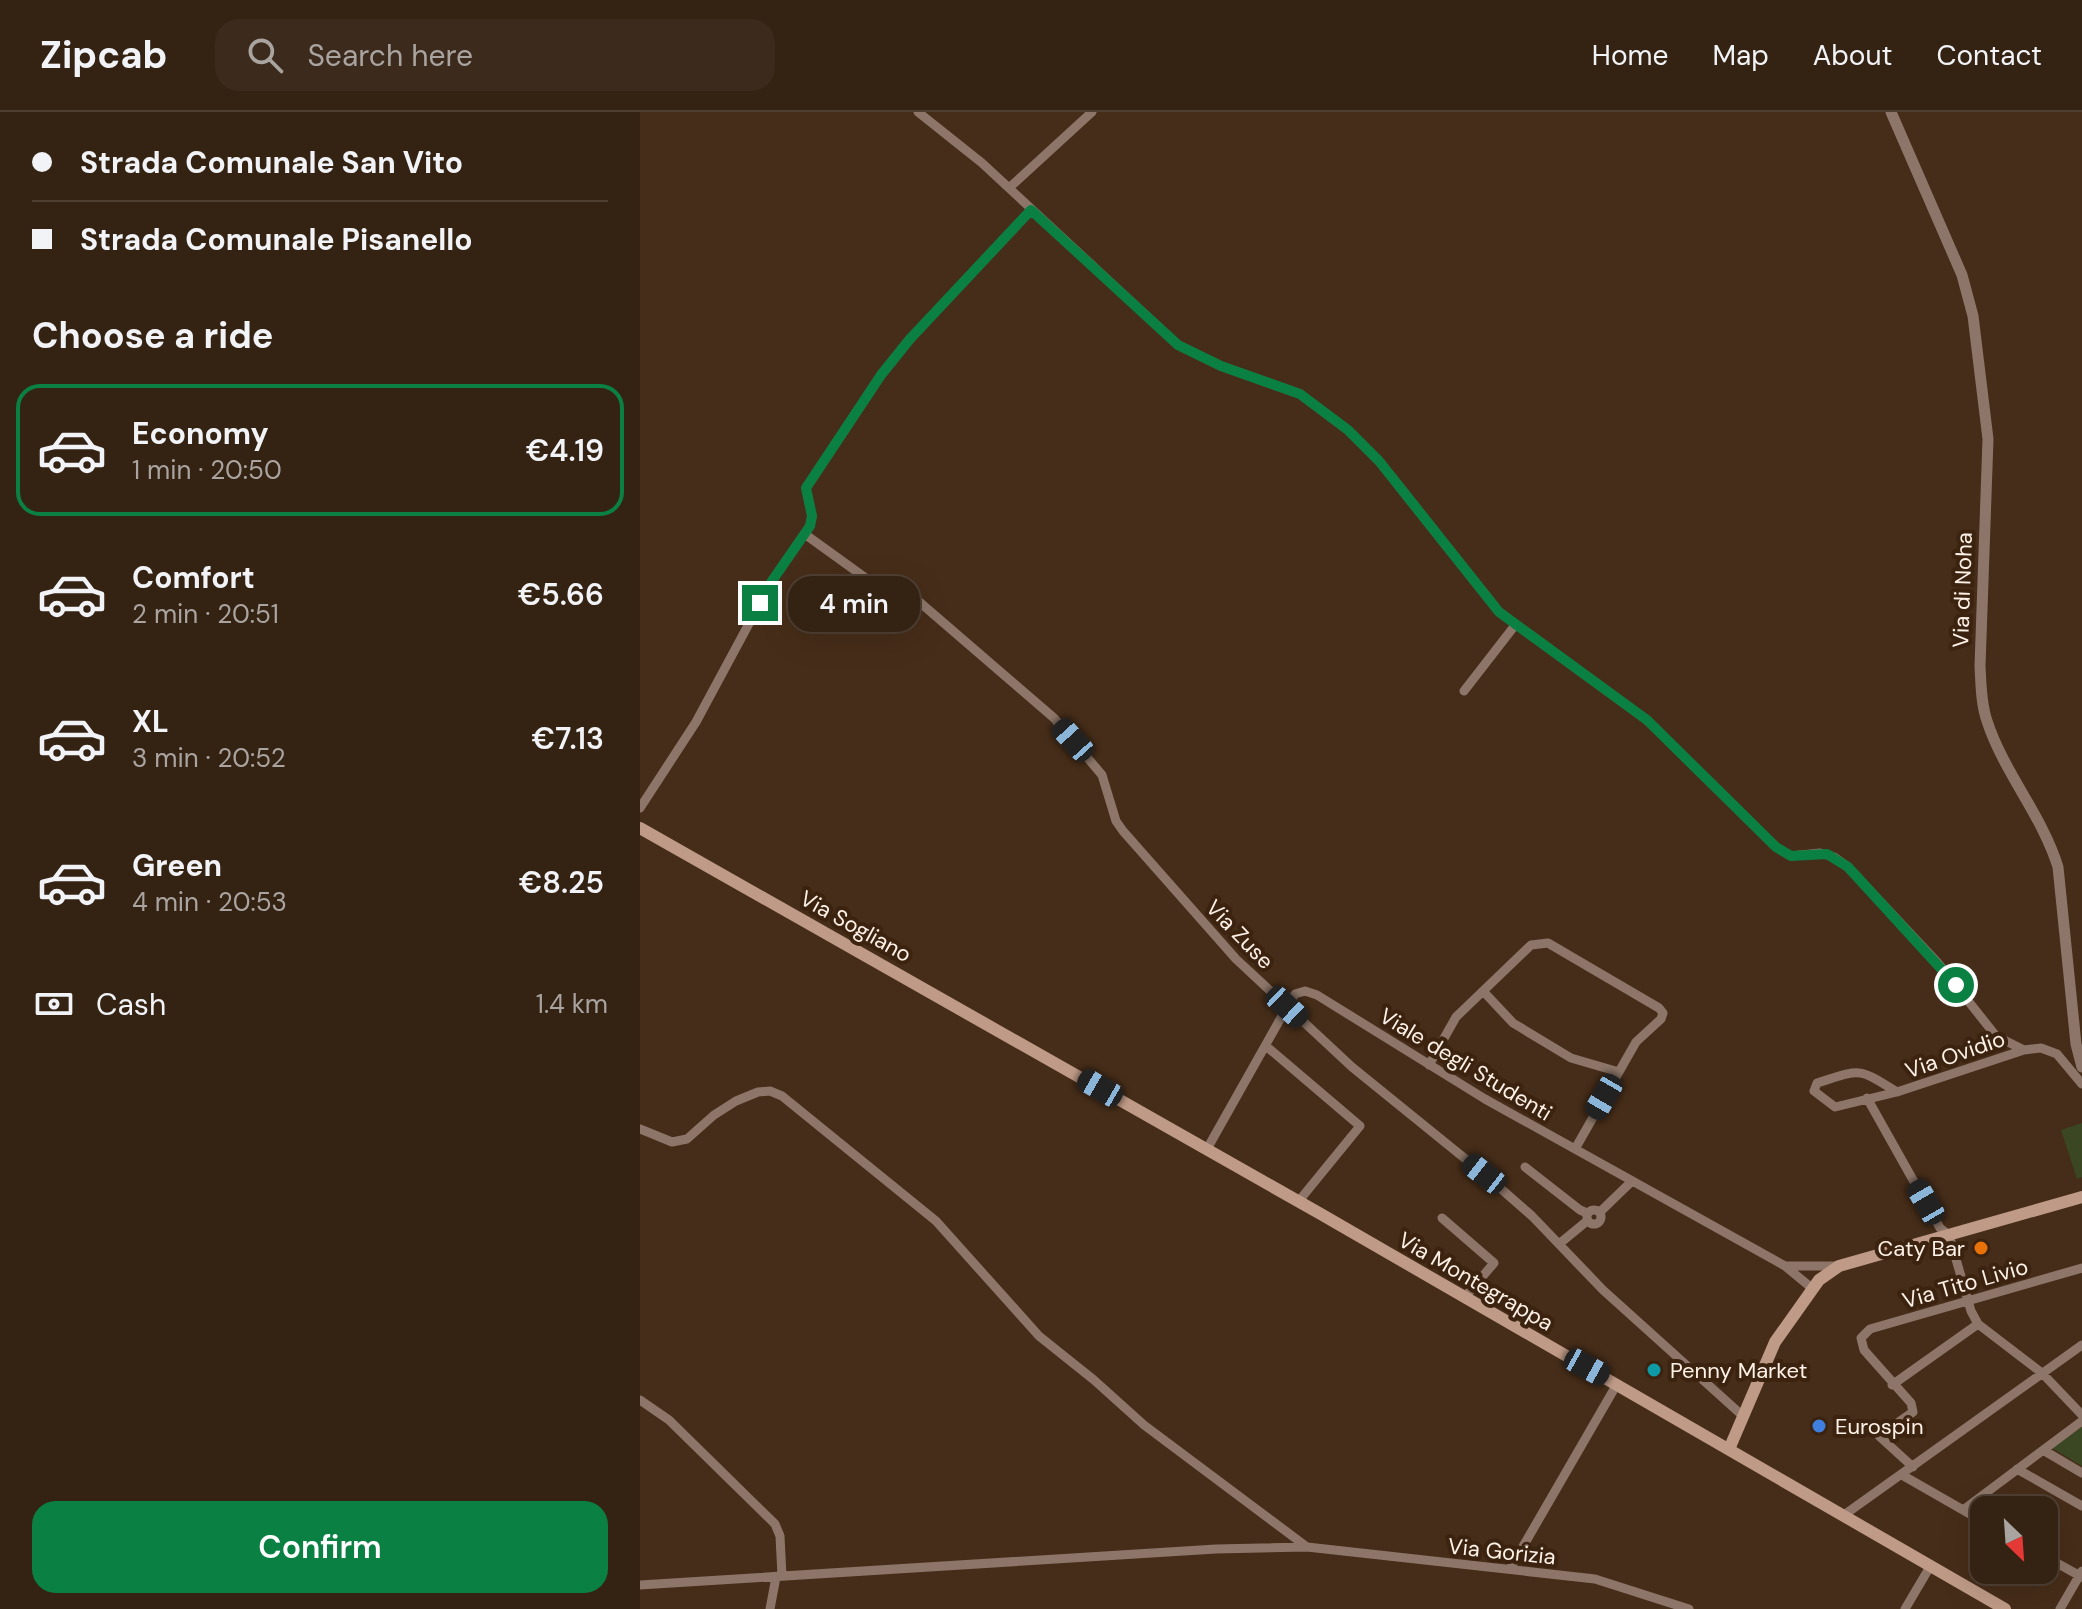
<!DOCTYPE html>
<meta charset="utf-8">
<style>
:root{--surface:#342213;--page:#3c2a1c;--text:#f1f3f6;--muted:#a9a4a0;--line:#4e3f33;--accent:#0b8043}
body{margin:0;font-family:"DM Sans",sans-serif;background:var(--page);color:var(--text);height:100vh;display:flex;flex-direction:column;font-size:30px;white-space:nowrap}
*{box-sizing:border-box;margin:0}
p{font-size:26px;color:var(--muted)}
.icon{flex:none;width:44px;height:44px;fill:none;stroke:currentColor;stroke-width:2;stroke-linecap:round;stroke-linejoin:round}
.map{position:relative;flex:1;overflow:hidden}
.details{display:flex;flex-direction:column;background:var(--surface);width:640px}
.details>*{flex:none}
.hud{display:grid;align-content:center;height:176px;padding:0 32px;background:var(--surface)}
.needle{width:52px;rotate:155deg}
.tools{position:absolute;left:1330px;top:1384px;display:grid;gap:16px}
.tools a{display:grid;place-items:center;width:88px;height:88px;border-radius:16px;background:var(--surface);box-shadow:0 8px 32px #0002,0 0 0 2px var(--line);font-size:40px}
.end{position:absolute;width:36px;height:36px;margin:-18px;border:10px solid #0b8043;background:#fff;box-shadow:0 0 0 4px #fff}
.from{border-radius:50%}
.bubble{position:absolute;height:56px;border-radius:24px;background:var(--surface);box-shadow:0 8px 32px #0002,0 0 0 2px var(--line);font-size:26px;font-weight:600;line-height:56px;text-align:center}
.car{position:absolute;width:24px;height:48px;margin:-24px -12px;border-radius:10px;box-shadow:0 0 6px 2px #0007;background:linear-gradient(#222 24%,#8ab4d8 0 40%,#222 0 76%,#8ab4d8 0 86%,#222 0)}
.hud b{display:flex;align-items:center;gap:28px;height:76px;font-size:30px}
.hud b+b{border-top:2px solid var(--line)}
.hud i{width:20px;height:20px;background:var(--text)}
ul{padding:0;list-style:none}
li{display:flex;align-items:center;gap:24px;height:132px;margin:0 16px 12px;padding:0 16px;border:4px solid transparent;border-radius:24px}
li div{flex:1}
li b{display:block;font-size:30px}
li em{font-style:normal;font-weight:600}
li.active{border-color:var(--accent)}
li>.icon{width:72px;height:72px;stroke-width:1.5}
h2{padding:0 32px;font-size:36px;line-height:96px}
.pay{display:flex;align-items:center;gap:20px;height:88px;padding:0 32px;font-size:30px}
.pay p{margin-inline-start:auto}
.action{display:flex;gap:16px;margin-top:auto;padding:16px 32px}
.action a{flex:1;height:92px;border-radius:24px;background:var(--accent);color:#fff;font-size:32px;font-weight:600;line-height:92px;text-align:center}
header{display:flex;align-items:center;gap:48px;box-sizing:border-box;height:112px;padding:0 40px;background:var(--surface);border-bottom:2px solid var(--line)}
header strong{font-size:38px}
nav{display:flex;gap:44px;margin-inline-start:auto;font-size:28px}
.search{width:560px;height:72px;background:var(--page);display:flex;align-items:center;gap:20px;box-sizing:border-box;padding:0 28px;border-radius:24px;color:var(--muted);font-size:30px}
main{display:flex;flex:1;min-height:0}
.map>svg:first-child{display:block}
.green{fill:#3b4723}
.lines{fill:none;stroke-linecap:round;stroke-linejoin:round}
.minor{stroke:#8d7669;stroke-width:9}
.tertiary{stroke:#8d7669;stroke-width:11}
.secondary{stroke:#bf9b87;stroke-width:12}
.route{stroke:#0b8043;stroke-width:10}
.food-dot{fill:#e8710a;stroke:#3b230f;stroke-width:3}
.culture-dot{fill:#0f9aa8;stroke:#3b230f;stroke-width:3}
.shop-dot{fill:#3f7fe0;stroke:#3b230f;stroke-width:3}
.labels{text-anchor:middle;stroke-width:8;stroke-linejoin:round;paint-order:stroke}
.street-label{font-size:22px;fill:#fef1e7;stroke:#3b230f}
.poi-label{font-size:22px;fill:#fef1e7;stroke:#3b230f;text-anchor:start}
</style>
<header>
<strong>Zipcab</strong>
<div class="search"><svg class="icon" aria-label="search" viewBox="0 0 24 24"><circle cx="10" cy="10" r="6"/><path d="M15 15l6 6"/></svg>Search here</div>
<nav><a>Home</a><a>Map</a><a>About</a><a>Contact</a></nav>
</header>
<main>
<section class="details">
<div class="hud">
<b><i class="from"></i>Strada Comunale San Vito</b>
<b><i></i>Strada Comunale Pisanello</b>
</div>
<h2>Choose a ride</h2>
<ul>
<li class="active"><svg class="icon" aria-label="car" viewBox="0 0 24 24"><path d="M5 17H2v-5l4-1 3-4h7l3 4 3 1v5h-3M9 17h6M6 11h13"/><circle cx="7" cy="17" r="2"/><circle cx="17" cy="17" r="2"/></svg><div><b>Economy</b><p>1 min · 20:50</p></div><em>€4.19</em></li>
<li><svg class="icon" aria-label="car" viewBox="0 0 24 24"><path d="M5 17H2v-5l4-1 3-4h7l3 4 3 1v5h-3M9 17h6M6 11h13"/><circle cx="7" cy="17" r="2"/><circle cx="17" cy="17" r="2"/></svg><div><b>Comfort</b><p>2 min · 20:51</p></div><em>€5.66</em></li>
<li><svg class="icon" aria-label="car" viewBox="0 0 24 24"><path d="M5 17H2v-5l4-1 3-4h7l3 4 3 1v5h-3M9 17h6M6 11h13"/><circle cx="7" cy="17" r="2"/><circle cx="17" cy="17" r="2"/></svg><div><b>XL</b><p>3 min · 20:52</p></div><em>€7.13</em></li>
<li><svg class="icon" aria-label="car" viewBox="0 0 24 24"><path d="M5 17H2v-5l4-1 3-4h7l3 4 3 1v5h-3M9 17h6M6 11h13"/><circle cx="7" cy="17" r="2"/><circle cx="17" cy="17" r="2"/></svg><div><b>Green</b><p>4 min · 20:53</p></div><em>€8.25</em></li>
</ul>
<div class="pay"><svg class="icon" aria-label="cash" viewBox="0 0 24 24"><path d="M3 7h18v10H3z"/><circle cx="12" cy="12" r="2"/></svg>Cash<p>1.4 km</p></div>
<div class="action"><a>Confirm</a></div>
</section>
<div class="map">
<svg width="1442" height="1497" viewBox="0 0 1442 1497">
<rect width="100%" height="100%" fill="#462d19"/>
<path class="green" d="M1442,1011V1065L1437,1067L1421,1018Z
M1442,1315V1354L1412,1336Z"/>
<g class="lines">
<path class="minor" d="M278,0L342,51L538,233L581,254L660,282L708,318L739,349L859,500L1007,608L1136,735L1151,744L1180,741L1194,745L1208,755L1298,851L1356,924L1384,938L1401,936L1417,942L1442,972
M369,76L452,0
M166,423L227,467L249,469L262,475L414,606L462,663L476,709L483,719L596,847L712,955L844,1062L892,1104L963,1178L1104,1305
M824,579L876,512
M0,696L56,610L132,469L170,414L172,404L166,376L241,263L268,229L391,98
M843,879L873,911L931,946L979,960
M626,934L720,1014L658,1090
M789,953L816,905L891,833L908,831L1019,896L1023,901L1021,907L996,930L935,1037
M1257,980C1217,955 1222,957 1177,971L1174,979L1195,995L1257,980L1384,938
M1227,986L1300,1116L1309,1123L1331,1199L1338,1212L1402,1261L1442,1303
M0,1017L32,1030L47,1027L74,1003L96,989L118,980L130,979L142,984L296,1109L399,1224L454,1268L504,1313L667,1435
M567,1037L647,895L655,882L665,879L677,883L845,987L1145,1154L1173,1177
M885,1055L940,1098L947,1101
M947 1105a7 7 0 1 1 14 0a7 7 0 1 1-14 0Z
M960,1100L992,1069
M802,1106L854,1151L824,1186
M919,1132L947,1109
M1145,1154H1198
M1252,1273L1338,1212
M0,1288L29,1308L135,1412L140,1424L142,1464
M1403,1338L1442,1361
M1273,1355L1239,1324L1273,1300L1271,1291L1224,1238L1221,1226L1230,1217L1442,1156
M1377,1357L1442,1394
M1262,1363L1344,1410
M1323,1398L1442,1309
M1204,1403L1442,1233
M1404,1444L1442,1465
M870,1457L977,1272
M0,1473L576,1437L667,1435L955,1467L1049,1497
M130,1497L136,1465
M1265,1497L1291,1453
M1420,1497L1442,1459"/>
<path class="tertiary" d="M1251,0L1322,163L1333,204L1348,327L1340,554C1341,572 1341,592 1347,609C1364,661 1402,703 1418,755L1436,932L1442,955"/>
<path class="secondary" d="M0,716C457,973 912,1233 1365,1497
M1090,1335L1135,1230L1179,1168L1199,1154L1442,1085"/>
</g>
<g class="lines">
<path class="route" d="M120,491L132,469L170,414L172,404L166,376L241,263L270,227L391,98L538,233L581,254L660,282L708,318L739,349L859,500L1007,608L1136,735L1151,744L1187,742L1208,755L1316,873"/>
</g>
<circle class="food-dot" cx="1341" cy="1136" r="8"/>
<circle class="culture-dot" cx="1014" cy="1258" r="8"/>
<circle class="shop-dot" cx="1179" cy="1314" r="8"/>
<g class="labels">
<g class="street-label">
<text transform="translate(1322 478) rotate(-88)" y="8">Via di Noha</text>
<text transform="translate(216 814) rotate(29)" y="8">Via Sogliano</text>
<text transform="translate(600 822) rotate(46)" y="8">Via Zuse</text>
<text transform="translate(1315 942) rotate(-19)" y="8">Via Ovidio</text>
<text transform="translate(826 952) rotate(31)" y="8">Viale degli Studenti</text>
<text transform="translate(836 1169) rotate(30)" y="8">Via Montegrappa</text>
<text transform="translate(1325 1171) rotate(-16)" y="8">Via Tito Livio</text>
<text transform="translate(862 1439) rotate(6)" y="8">Via Gorizia</text>
</g>
<g class="poi-label">
<text x="1325" y="1144" text-anchor="end">Caty Bar</text>
<text x="1030" y="1266">Penny Market</text>
<text x="1195" y="1322">Eurospin</text>
</g>
</g>
</svg>
<div class="tools">
<a><svg class="needle" viewBox="-14 -14 28 28"><path d="M0-13l5 13h-10z" fill="#e53935"/><path d="M0 13l5-13h-10z" fill="#a9a4a0"/></svg></a>
</div>
<i class="end from" style="left:1316px;top:873px"></i>
<i class="end" style="left:120px;top:491px"></i>
<div class="bubble" style="left:148px;top:464px;width:132px">4 min</div>
<i class="car" style="left:433px;top:628px;rotate:318deg"></i>
<i class="car" style="left:647px;top:895px;rotate:133deg"></i>
<i class="car" style="left:460px;top:976px;rotate:300deg"></i>
<i class="car" style="left:964px;top:985px;rotate:210deg"></i>
<i class="car" style="left:844px;top:1062px;rotate:308deg"></i>
<i class="car" style="left:1286px;top:1090px;rotate:330deg"></i>
<i class="car" style="left:947px;top:1255px;rotate:119deg"></i>
</div>
</main>
